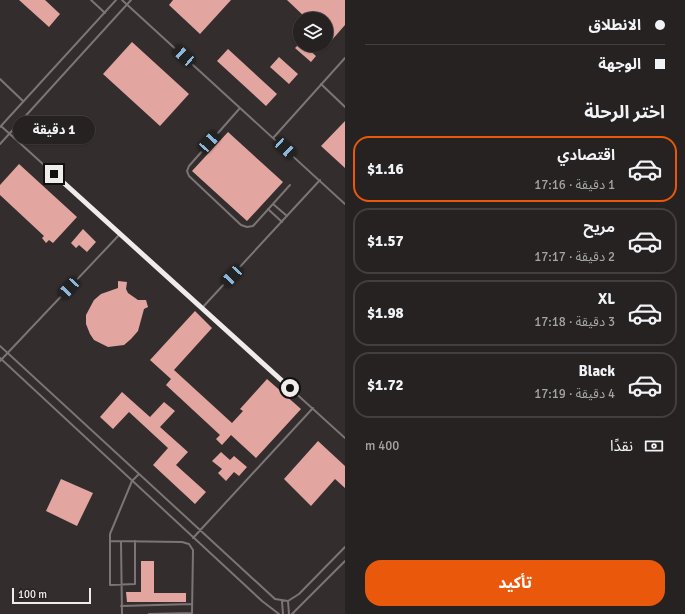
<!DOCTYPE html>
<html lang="ar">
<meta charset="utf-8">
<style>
:root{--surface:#262222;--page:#2e2a2a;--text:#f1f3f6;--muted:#a4a4a5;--line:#423f40;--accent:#ea580c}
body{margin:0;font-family:Signika,"Noto Sans Arabic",sans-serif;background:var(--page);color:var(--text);direction:rtl;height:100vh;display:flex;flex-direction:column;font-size:15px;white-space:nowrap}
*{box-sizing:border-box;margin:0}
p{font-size:13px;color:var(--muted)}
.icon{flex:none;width:22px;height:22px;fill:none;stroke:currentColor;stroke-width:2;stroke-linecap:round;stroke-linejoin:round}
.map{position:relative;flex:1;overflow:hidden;direction:ltr}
.drawer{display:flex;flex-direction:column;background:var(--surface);width:340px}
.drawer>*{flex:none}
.guide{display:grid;align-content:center;height:88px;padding:0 20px;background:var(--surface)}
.buttons{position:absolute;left:293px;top:12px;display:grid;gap:8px}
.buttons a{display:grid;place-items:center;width:40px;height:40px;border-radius:50%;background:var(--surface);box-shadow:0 1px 3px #0004,0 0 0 1px var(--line);font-size:20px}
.scale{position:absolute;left:12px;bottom:10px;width:79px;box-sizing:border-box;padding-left:4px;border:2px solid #f0ecec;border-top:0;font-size:11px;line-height:14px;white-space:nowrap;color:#f0ecec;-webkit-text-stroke:3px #292423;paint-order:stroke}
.end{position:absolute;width:18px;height:18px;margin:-9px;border:5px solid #f0ecec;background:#111;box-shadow:0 0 0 2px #111}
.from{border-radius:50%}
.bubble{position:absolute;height:28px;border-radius:14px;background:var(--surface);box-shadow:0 1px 3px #0004,0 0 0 1px var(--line);font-size:13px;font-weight:700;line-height:28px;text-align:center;direction:rtl}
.car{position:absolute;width:12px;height:24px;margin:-12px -6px;border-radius:5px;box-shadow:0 0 3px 1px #0007;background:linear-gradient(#222 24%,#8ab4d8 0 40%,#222 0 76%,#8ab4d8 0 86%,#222 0)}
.guide b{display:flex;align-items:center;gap:14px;height:38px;font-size:15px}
.guide b+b{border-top:1px solid var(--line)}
.guide i{width:10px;height:10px;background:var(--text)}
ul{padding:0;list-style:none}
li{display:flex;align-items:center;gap:12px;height:66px;margin:0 8px 6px;padding:0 12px;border:2px solid var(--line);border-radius:16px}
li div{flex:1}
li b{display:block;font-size:15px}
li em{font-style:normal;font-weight:700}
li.current{border-color:var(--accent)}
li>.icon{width:36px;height:36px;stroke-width:1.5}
h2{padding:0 20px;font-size:18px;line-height:48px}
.pay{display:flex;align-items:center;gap:10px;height:44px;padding:0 20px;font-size:15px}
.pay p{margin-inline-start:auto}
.action{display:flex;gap:8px;margin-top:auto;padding:8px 20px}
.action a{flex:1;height:46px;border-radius:16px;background:var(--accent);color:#fff;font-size:16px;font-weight:700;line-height:46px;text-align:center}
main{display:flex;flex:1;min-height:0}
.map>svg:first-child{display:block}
.building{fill:#e3a59f}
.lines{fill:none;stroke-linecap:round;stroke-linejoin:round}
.lane{stroke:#7b7675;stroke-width:2}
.route{stroke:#f0ecec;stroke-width:5}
</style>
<main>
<section class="drawer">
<div class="guide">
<b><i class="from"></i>الانطلاق</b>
<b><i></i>الوجهة</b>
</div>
<h2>اختر الرحلة</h2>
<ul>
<li class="current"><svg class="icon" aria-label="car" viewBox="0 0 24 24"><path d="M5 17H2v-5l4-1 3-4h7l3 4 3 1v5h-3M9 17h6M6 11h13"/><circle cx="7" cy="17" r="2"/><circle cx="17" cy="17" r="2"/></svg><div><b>اقتصادي</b><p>1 دقيقة · 17:16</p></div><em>$1.16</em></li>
<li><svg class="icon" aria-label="car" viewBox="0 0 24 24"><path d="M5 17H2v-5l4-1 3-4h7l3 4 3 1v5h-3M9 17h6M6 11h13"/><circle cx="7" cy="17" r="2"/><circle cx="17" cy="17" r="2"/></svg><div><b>مريح</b><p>2 دقيقة · 17:17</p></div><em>$1.57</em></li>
<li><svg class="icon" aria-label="car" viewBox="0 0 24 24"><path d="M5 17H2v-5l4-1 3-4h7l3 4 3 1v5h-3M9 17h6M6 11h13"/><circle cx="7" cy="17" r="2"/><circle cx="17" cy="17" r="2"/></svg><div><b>XL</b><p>3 دقيقة · 17:18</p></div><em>$1.98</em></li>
<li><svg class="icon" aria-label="car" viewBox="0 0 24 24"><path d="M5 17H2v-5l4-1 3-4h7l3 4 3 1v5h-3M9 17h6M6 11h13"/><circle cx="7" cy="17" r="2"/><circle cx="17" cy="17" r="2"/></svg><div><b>Black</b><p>4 دقيقة · 17:19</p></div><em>$1.72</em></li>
</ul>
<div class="pay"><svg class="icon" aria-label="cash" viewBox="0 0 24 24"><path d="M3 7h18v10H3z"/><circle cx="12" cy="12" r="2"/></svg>نقدًا<p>400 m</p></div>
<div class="action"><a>تأكيد</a></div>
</section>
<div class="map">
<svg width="345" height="614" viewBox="0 0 345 614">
<rect width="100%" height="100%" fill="#332e2d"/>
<path class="building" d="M19,0H45L60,14L49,27Z
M173,0H231L200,34L169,5Z
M287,0H345V25L331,41L326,36V19H307Z
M132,42L189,94L160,126L103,74Z
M298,45H304L316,56L311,62L295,48Z
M228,49L277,94L266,106L217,61Z
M279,57L298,74L289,84L270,67Z
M345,121V168L321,146Z
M228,132L283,182L247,221L192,171Z
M19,164L77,217L53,243L49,240L46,243L42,238L44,236L0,195V185Z
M83,229L96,242L87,252L79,245L76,248L71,243Z
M118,281L127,282L126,289L128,293L138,300H146L148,307L144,309L138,331L131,339L124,345L108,347L94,340L90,334L86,324V315L94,300L101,294L118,288Z
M195,311L212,328L174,370L232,423L243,411L240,409L267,379L301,409L256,458L231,435L222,445L216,439L220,435L166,385L171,379L150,360Z
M122,392L150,417L164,402L175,411L160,427L188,452L176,465L206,492L195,504L153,465L168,448L129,412L113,429L100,417Z
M318,441L345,466V488L335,479L311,506L284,479Z
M221,452L230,460L234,456L247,467L239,476L234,472L226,481L218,473L222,469L212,461Z
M61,479L93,493L77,526L46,511Z
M141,561H154V593H186V602H127L126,592H141Z"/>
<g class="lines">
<path class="lane" d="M91,0L105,13
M122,0L345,204
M0,79L23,101
M321,84L345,107
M240,108L189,166L187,171L189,176L241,225L247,227L253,226L290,185
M1,126L345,438
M0,127L116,0
M274,137L345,58
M0,144L131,0
M273,204L287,216
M268,209L282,222
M202,308L320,180
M0,346L275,599L288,601L299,594L345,547
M0,358L262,601L279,614
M0,361L120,234
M193,538L313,408
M110,541L182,542L189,544L193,550L192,613L149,614
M135,541V584L110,585V534L132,481L139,474
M121,542L122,614
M282,601L283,614
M288,601L289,614
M121,606L192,604
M292,614L345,561"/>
</g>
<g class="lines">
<path class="route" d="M54,174L290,388"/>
</g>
</svg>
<div class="buttons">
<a><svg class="icon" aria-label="layers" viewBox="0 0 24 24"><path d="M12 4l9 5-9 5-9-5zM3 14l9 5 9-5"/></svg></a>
</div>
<div class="scale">100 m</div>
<i class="end from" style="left:290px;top:388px"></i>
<i class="end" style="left:54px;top:174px"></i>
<div class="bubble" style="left:13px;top:116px;width:82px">1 دقيقة</div>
<i class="car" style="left:184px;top:56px;rotate:312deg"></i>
<i class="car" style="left:209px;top:142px;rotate:42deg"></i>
<i class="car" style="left:285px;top:148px;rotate:133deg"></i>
<i class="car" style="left:232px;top:276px;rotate:223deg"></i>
<i class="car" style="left:69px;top:288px;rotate:223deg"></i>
</div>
</main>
